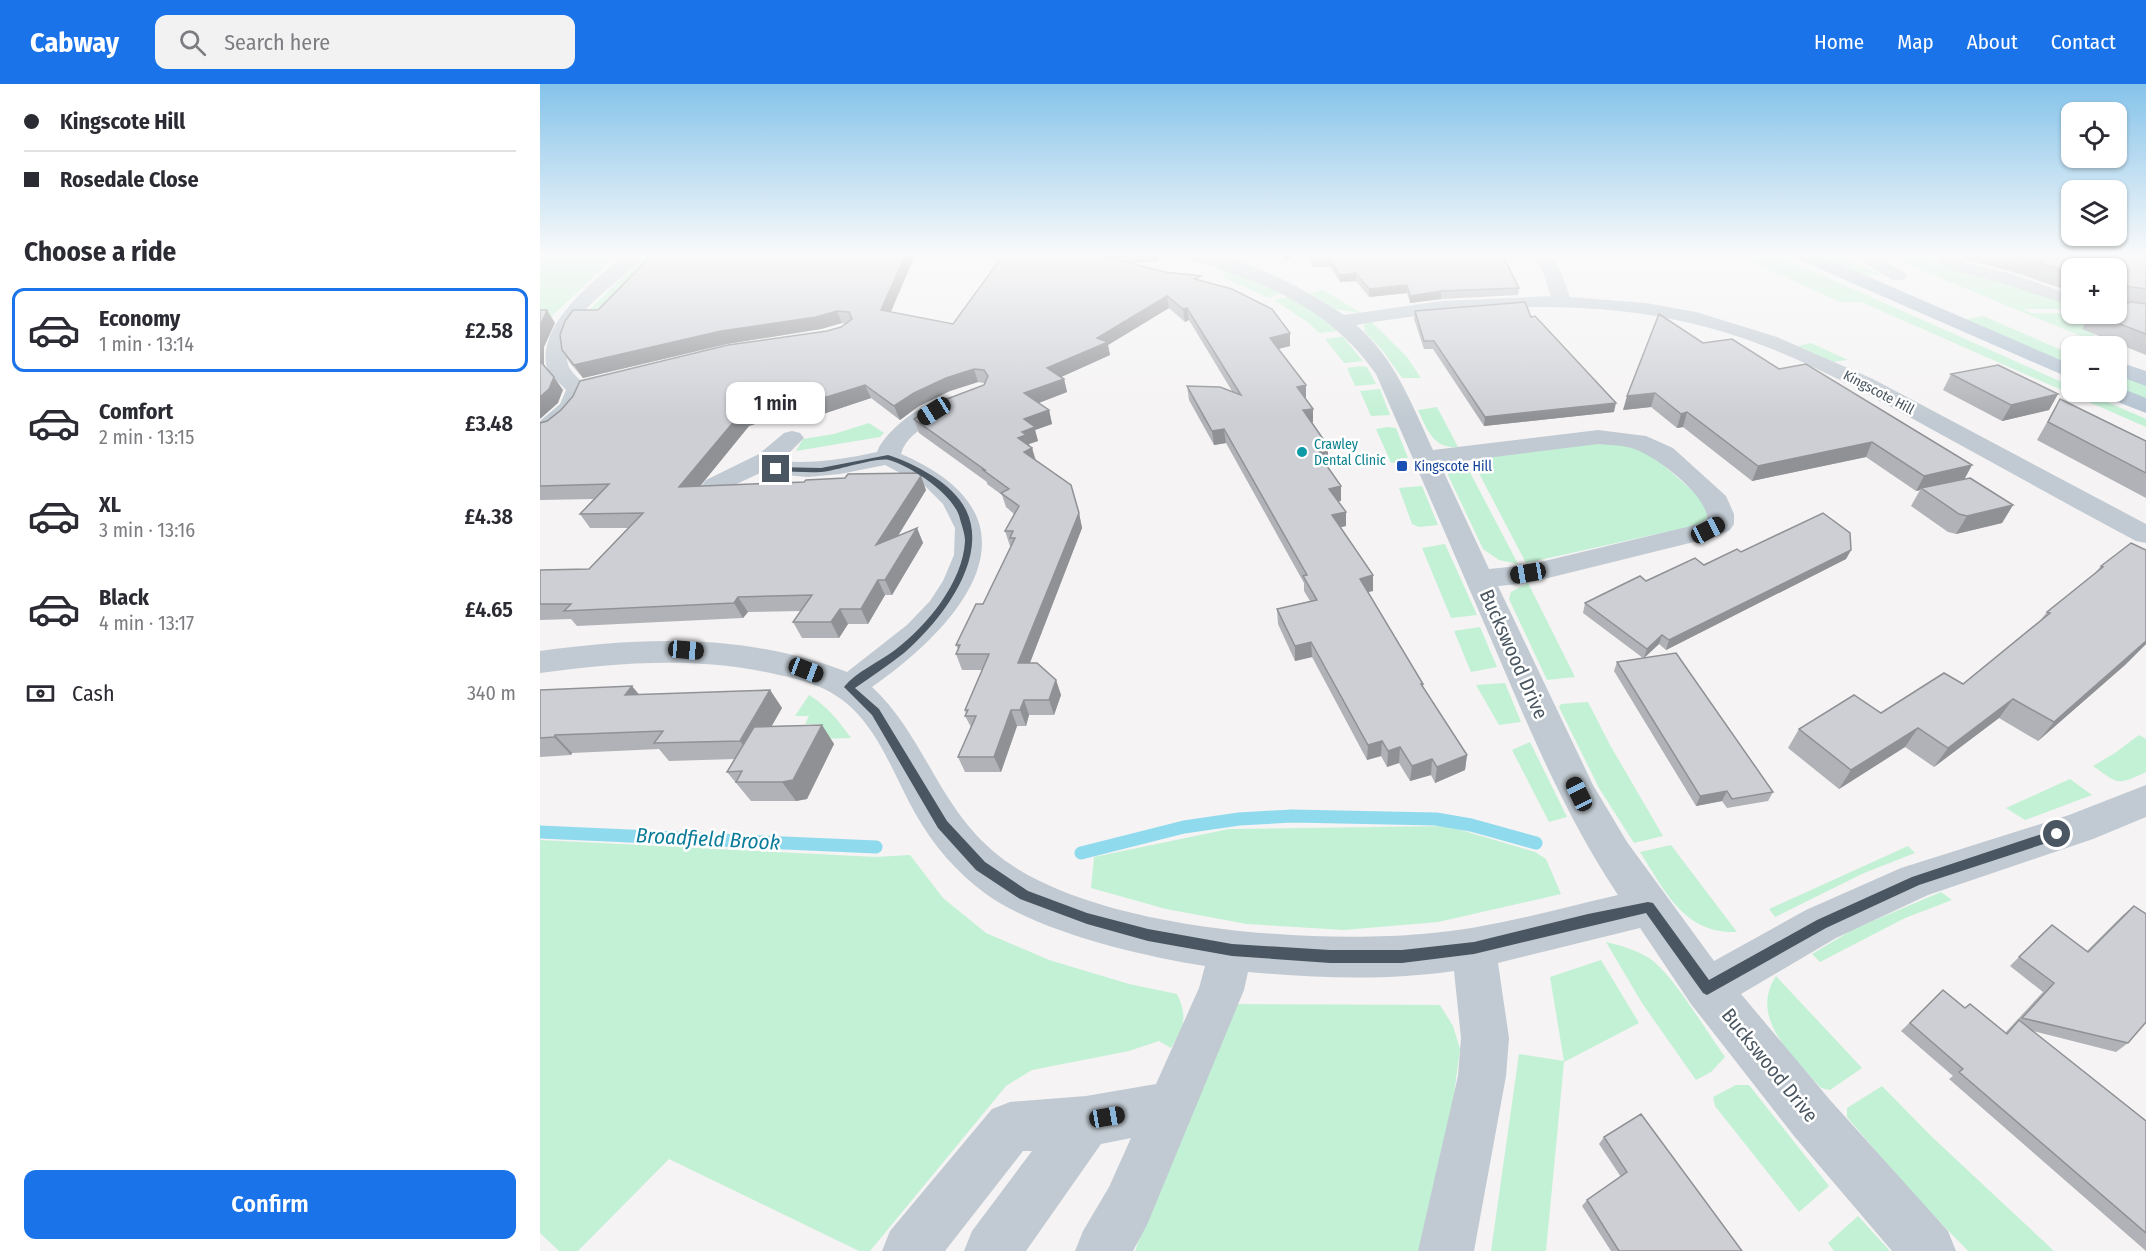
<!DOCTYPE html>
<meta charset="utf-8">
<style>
:root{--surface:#fff;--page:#f2f2f3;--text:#2b2b33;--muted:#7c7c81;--line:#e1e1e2;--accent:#1a73e8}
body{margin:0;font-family:"Fira Sans Condensed",sans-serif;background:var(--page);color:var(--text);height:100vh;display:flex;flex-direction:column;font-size:22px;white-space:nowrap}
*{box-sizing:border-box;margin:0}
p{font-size:20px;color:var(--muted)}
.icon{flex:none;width:33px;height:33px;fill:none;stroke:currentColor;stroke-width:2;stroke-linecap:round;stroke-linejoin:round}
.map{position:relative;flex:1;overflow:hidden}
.side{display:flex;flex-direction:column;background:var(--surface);width:540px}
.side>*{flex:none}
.top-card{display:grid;align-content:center;height:132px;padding:0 24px;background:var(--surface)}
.fabs{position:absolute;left:1521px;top:18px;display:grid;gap:12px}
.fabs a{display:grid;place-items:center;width:66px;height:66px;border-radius:12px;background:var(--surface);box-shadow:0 2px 4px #0004;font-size:30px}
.end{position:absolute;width:27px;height:27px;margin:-14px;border:8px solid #4a5661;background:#fff;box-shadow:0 0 0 3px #fff}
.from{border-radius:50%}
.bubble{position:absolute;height:42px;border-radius:12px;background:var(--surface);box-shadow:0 2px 4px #0004;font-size:20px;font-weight:600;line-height:42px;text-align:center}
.car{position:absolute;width:18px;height:36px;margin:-18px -9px;border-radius:8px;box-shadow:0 0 4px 2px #0007;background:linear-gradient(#222 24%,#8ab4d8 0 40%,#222 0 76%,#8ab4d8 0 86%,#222 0)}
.top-card b{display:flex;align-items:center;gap:21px;height:57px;font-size:22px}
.top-card b+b{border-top:2px solid var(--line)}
.top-card i{width:15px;height:15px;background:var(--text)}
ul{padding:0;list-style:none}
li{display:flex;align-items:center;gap:18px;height:84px;margin:0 12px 9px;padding:0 12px;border:3px solid transparent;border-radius:12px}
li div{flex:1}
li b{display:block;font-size:22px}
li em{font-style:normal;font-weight:600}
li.current{border-color:var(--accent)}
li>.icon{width:54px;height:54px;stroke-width:1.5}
h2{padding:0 24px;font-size:27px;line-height:72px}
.pay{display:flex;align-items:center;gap:15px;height:66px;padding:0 24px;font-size:22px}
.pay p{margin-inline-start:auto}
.button{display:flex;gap:12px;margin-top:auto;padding:12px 24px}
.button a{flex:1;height:69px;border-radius:12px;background:var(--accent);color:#fff;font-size:24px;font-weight:600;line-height:69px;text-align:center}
header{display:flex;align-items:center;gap:36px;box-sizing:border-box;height:84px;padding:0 30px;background:var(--accent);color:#fff}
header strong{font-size:28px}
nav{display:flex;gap:33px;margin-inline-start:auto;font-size:21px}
.search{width:420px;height:54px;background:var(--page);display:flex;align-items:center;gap:15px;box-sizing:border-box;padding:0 21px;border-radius:12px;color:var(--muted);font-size:22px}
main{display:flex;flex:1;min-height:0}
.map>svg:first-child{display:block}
.green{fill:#c3f1d5}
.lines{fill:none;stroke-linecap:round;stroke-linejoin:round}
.stream{stroke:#90daee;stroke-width:13}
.minor{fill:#c1cad2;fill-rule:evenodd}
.major{fill:#b3c2d1;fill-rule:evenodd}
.wall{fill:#b0b2b7}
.shaded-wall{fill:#909195}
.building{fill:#cdcfd5;stroke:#909195;stroke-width:1.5}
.route{fill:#4a5661}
.culture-dot{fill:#0f9aa8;stroke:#fff;stroke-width:2}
.transit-dot{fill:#1a4fb4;stroke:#fff;stroke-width:2}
.labels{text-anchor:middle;stroke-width:5;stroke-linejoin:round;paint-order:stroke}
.far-street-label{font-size:14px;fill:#4a5661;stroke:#fff}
.far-culture-label{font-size:14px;fill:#0d838f;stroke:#fff;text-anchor:start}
.far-transit-label{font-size:14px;fill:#164399;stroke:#fff;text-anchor:start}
.near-street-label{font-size:20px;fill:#4a5661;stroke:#fff}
.near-water-label{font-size:21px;font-style:italic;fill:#0c7c9b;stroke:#fff}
</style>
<header>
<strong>Cabway</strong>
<div class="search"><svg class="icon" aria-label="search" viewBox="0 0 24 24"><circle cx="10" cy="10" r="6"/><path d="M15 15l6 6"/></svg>Search here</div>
<nav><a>Home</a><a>Map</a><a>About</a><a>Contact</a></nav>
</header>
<main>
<section class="side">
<div class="top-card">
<b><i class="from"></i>Kingscote Hill</b>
<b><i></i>Rosedale Close</b>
</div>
<h2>Choose a ride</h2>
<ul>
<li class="current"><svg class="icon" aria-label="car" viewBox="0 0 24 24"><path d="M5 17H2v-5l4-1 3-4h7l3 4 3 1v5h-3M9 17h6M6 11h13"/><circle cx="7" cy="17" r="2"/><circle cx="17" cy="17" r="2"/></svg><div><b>Economy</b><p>1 min · 13:14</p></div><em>£2.58</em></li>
<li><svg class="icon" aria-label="car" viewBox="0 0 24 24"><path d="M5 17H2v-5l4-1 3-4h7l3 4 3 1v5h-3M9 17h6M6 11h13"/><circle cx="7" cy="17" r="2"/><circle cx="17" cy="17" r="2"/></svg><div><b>Comfort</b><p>2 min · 13:15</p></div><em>£3.48</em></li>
<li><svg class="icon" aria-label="car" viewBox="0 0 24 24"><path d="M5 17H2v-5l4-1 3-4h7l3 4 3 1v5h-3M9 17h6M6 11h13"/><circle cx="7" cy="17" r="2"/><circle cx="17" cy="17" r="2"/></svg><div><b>XL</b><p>3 min · 13:16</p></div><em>£4.38</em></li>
<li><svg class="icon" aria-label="car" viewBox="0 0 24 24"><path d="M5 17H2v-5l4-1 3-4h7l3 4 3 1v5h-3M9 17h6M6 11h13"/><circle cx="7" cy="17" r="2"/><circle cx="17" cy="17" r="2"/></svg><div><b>Black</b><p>4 min · 13:17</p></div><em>£4.65</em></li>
</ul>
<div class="pay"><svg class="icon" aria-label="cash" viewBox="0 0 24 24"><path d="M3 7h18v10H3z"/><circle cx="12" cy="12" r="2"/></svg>Cash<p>340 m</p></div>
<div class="button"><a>Confirm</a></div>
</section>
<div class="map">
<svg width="1606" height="1167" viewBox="0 0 1606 1167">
<rect width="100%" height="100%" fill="#f5f3f3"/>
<path class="green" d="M0,170H78L11,233L0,234Z
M106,170H133L63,228L45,230Z
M1195,170H1234L1531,302L1532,308H1544L1606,335V343L1321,218H1300Z
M1273,170H1295L1341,190L1323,192Z
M1342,170H1377L1531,219V225H1483L1491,229L1560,230L1554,252L1574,260L1565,262Z
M688,188H693L741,209L729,214L682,193Z
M783,206L821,229L795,225L770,209Z
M748,213L771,226L797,247L779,249L769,239L734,216Z
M1443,232L1531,270V283L1424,236Z
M831,237L867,273L881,294H862L843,267L825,248L824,241Z
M799,253H803L823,277L804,279L785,255Z
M1271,259L1308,276L1293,278L1258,262Z
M820,282L827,283L836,300L815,302L807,284Z
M1576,289L1606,301V315L1577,302Z
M840,305L850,331L831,332L820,307Z
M897,323L918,363C893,365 887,345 878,326Z
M329,339L344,349L340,353L256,367L263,355L294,350Z
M848,343L856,344L868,374H860L861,378L851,379L836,345Z
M1065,358L1106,366L1163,416L1168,434L1157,441L986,479L931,374Z
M923,375L978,480L959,476L943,465L908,391L907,385L911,380Z
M882,402L898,441L879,443L872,440L859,404Z
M905,460L937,531L911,534L882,464Z
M988,499L1035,593L1007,596L969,515L971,508Z
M940,543L957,583L931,588L914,547Z
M965,599L981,638L959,641L936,601Z
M269,611C287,622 299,637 311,654L272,655L280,640H265L269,632H255Z
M1048,618L1070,661L1123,752L1094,759L1059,704L1019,623L1021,620Z
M1599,651L1606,655V688C1576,702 1579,700 1553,682L1575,669Z
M990,658L1027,733L1009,738L972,666Z
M1530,695L1552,711L1485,736L1466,724Z
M907,742L995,768L1006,775L1021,810L898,838L804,846L707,840L626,825L551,804L554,773L689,745Z
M0,756L336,773L370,771L403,814L446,849L509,876L589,900L637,910C648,933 644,943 631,964L619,957L589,967L492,986L466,1002L330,1167H319L129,1075L38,1167H19L0,1149Z
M1131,761L1197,848C1144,850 1125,807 1100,768Z
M1368,762L1375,769L1324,789L1235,833L1229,825Z
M1401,808L1412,816L1365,834L1280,878L1272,870L1314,845Z
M1066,858C1080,861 1096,866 1109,874C1132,889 1167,948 1185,973L1171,988L1156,996L1102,919Z
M1061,876L1099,939L1024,978L1006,1167H951L979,970L1024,977L1010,893Z
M1236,892L1322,984L1290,1006L1281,1004C1254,973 1208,935 1236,892Z
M687,920L900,921L913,942L920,965L914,1011L882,1167H595L665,971Z
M1196,1001H1209L1289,1102L1259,1128L1175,1022L1173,1013Z
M1342,1002L1391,1052L1514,1167H1428L1370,1107L1307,1033V1024Z
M1318,1132L1350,1167H1294L1288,1159Z"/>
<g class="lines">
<path class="stream" d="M0,748L336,763
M541,769L644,743L699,735L752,732L896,735L931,741L996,759"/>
<path class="minor" d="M85,170H104C81,202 15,231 28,280C30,289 43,297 48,305C44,328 22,350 0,355V337L20,320L26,306C19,298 8,290 6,280C0,237 57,194 85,170Z
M642,170C651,170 661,169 670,170C710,176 771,208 804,231L901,217L1011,212L1003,188L992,170H1009L1021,188L1030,213L1106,219L1156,228L1237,253L1333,295L1606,440V459L1596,457C1528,421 1461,383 1393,346C1317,304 1239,260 1154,240C1043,213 927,222 816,241C855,274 872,321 893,366L1058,346L1106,352L1133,364L1186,412L1194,430V440L1190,446L1178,452L988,499L958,502L1053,701L1087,758L1174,877L1266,826L1361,784L1529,731L1606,701V733L1553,755L1388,811L1296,854L1201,910L1290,1016L1408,1147L1416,1167H1352L1254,1052L1151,920L1100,844L958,879L969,954L966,992L934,1167H878L918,992L921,954L914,887C845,897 777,894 708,888L704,906L607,1141L593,1167H535L543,1147L569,1103L591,1054L561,1060L486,1167H424L432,1147L492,1067H483L405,1167H342L350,1147L452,1025L470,1018L546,1012L616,1000L659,904L665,882C601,872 499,848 446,810C417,789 393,761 375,729C353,690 337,639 298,613C281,601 259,595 239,591C160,572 80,578 0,589V567C104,553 207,549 307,588L367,541L390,517L403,497L414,471L415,444L403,420L385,402L345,381L300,390L268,393L220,389L184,406L175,409L166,406L162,401L166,396L219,370L244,349L252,347L260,349L264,354L241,377C273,380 305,375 337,368C346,344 396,307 422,313L425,318C413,336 370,339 361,370C510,434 425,538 332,603C383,650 397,719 453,767C543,845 766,860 882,850C949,845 1013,826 1078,811C1026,733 990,647 954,562C915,472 876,381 836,290C788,222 722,197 644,174ZM1058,360C1069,361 1081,361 1091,364C1113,369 1170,413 1167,436L1159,440L988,481L949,485L900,380Z
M1310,170H1331L1364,188L1367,192L1364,196H1352Z
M1400,170H1422L1419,174L1427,179L1472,190L1532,211V222L1460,198L1415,187L1402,179L1399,173Z"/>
<path class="major" d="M1253,170H1276L1532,281V295L1255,174Z
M1576,277L1606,287V302L1576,291Z
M1576,302L1606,314V329L1565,313L1562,308H1576Z"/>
</g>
<path class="wall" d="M569,170H625L615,178L590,179L662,197L750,262L738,265L766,301V315L773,338L771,339L788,376L783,377L801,417H798L806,428V442L801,443L833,507L827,508L883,600V603L927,671L925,686L895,699L891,691L870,697L859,679L847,683L841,672L827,676L772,573L755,577L738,540L737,525L770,517L764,507V499L686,359L674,361L649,316L647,302L692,307L649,236L645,238L629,224L568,261L570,271L521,293L524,295L527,308L499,319L509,326L512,340L495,346L498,357L489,360V362L492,364L496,376L539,429L542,444L490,579L516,596L521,611L514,631H489L486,642H477L461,688H425L418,673L431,643L425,632L426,630L425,626L442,586H422L416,570L418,565L416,561L443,520L472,462H470L465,447L474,430L466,423L462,411L447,400V398L379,349L374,335L444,301V299L438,298L410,307L379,322L360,336L331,314L268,335L258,326L209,342L160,402L386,406L358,452L377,444L383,459L352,511H345L328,540H308L299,554H262L253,538L261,527L208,528L203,534L37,542L31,535L0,536V486L49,485L88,444H50L40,430L54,415L0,416V339L301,243L306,240L302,239L281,245L187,260L43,294L30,279L22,266L58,226L375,171L351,228L413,240L568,174Z
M769,170H962L979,204L978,211L901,215L870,219L867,209L829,213L816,197L800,198L790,183H772Z
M1424,170H1606V271L1542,245L1551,230H1576L1586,219L1576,218V184H1532V208L1473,188L1427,176L1422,173Z
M875,227L991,233L1074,328L944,342L893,265H884L874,235Z
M1163,259L1239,285L1432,381L1424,395L1473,421L1462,439L1416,450L1408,448L1371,422L1380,406L1376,407L1326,373L1212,397L1143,343L1137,344L1111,323L1083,326Z
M1411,290L1518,310L1509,326L1462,337L1403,306Z
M1520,315L1606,357V414L1497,356Z
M1311,466L1306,475L1126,566L1119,560L1105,573L1233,708L1228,717L1187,724L1182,717L1156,722L1074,587L1077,578L1103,574L1043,529L1045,519L1201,468Z
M1606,466V560L1585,581L1498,657L1459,634L1394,683L1365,663L1299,705L1248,664L1259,645L1341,629L1423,600L1499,538L1507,528L1555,489L1561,482Z
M0,606L99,611L230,606L242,624L231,642L282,641L294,660L267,715L256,717H211L187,688L195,675L129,677L119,665L32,669L31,671L0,673Z
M1594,822L1588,959L1576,968L1493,947L1606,1037V1167L1409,995L1413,992L1361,947L1403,906L1425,924L1465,949L1503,908L1470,882L1502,850L1512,841L1547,867L1583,831Z
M1064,1053L1202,1167H1071L1042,1122L1047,1116L1081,1093L1059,1060Z"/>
<path class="shaded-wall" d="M366,170L375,171L346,239L341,226Z
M615,170H625L615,178Z
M744,170H758L744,178Z
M816,189V197L800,198V191Z
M867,201V209L829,213V205Z
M901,207V215L870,219V212Z
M627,212L629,224L568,261L570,271L510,298L507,284Z
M647,224L649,236L645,238L643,225Z
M7,226L15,239L4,263V280L10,292L0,277V242Z
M297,227L302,239L281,245L187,260L43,294L34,281L181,247Z
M750,249V262L730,267V254Z
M434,285L438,298L410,307L379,322L360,336L354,322L374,309L406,294Z
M14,293L23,306L18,319L0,335V313Z
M524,295L527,308L488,323L484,309Z
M325,301L331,314L268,335L261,321Z
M766,301V315L757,303Z
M1115,309L1111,323L1083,326L1087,312Z
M1518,310L1509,326L1462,337L1471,321Z
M252,312L258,326L209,342L148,417L139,403L202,328Z
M1076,319L1074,328L944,342L945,333Z
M773,325V338L763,340V326Z
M509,326L512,340L495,346L498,357L489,360L490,365L492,364L496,379L482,368L478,354L482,348L484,335Z
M1147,328L1143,343L1137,344L1141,330Z
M684,345L686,359L674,361L672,347Z
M1332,358L1326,373L1212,397L1218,382Z
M788,362V376L782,378L777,364Z
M1432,381L1424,396L1381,404L1380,406L1376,407L1384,392Z
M381,392L386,406L343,476L336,461Z
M801,402V417L790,419L789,405Z
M1473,421L1462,439L1416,450L1427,432Z
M806,428V442L792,445V431Z
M539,429L542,444L484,594L478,579Z
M377,444L383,459L352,511L345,496Z
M1311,466L1306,475L1126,566L1129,556Z
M833,491V507L819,510L820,495Z
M338,496L345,511L328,540L321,525Z
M198,513L208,528L203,534L194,519Z
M300,525L308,540L299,554L291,538Z
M1122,551L1119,560L1104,574L1107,565Z
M1606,557V560L1585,581L1498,657L1514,638Z
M771,558L772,573L755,577V562Z
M516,596L521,611L514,631L509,616Z
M92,602L107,620L85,611Z
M230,606L242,624L213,675L200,657Z
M1473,615L1459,634L1394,683L1408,664Z
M484,616L489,631L486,642L480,626Z
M471,626L477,642L461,688L454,673Z
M282,641L294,660L267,715L256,717L242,698Z
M1378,644L1365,663L1299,705L1311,686Z
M15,651L32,669L31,671L14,653Z
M842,657L841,672L827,676L828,661Z
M860,663L859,679L847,683L848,667Z
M927,671L925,686L895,699L897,683Z
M892,675L891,691L870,697L872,682Z
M1187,707L1182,717L1156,722L1160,712Z"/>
<path class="building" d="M119,170H366L341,226L413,240L464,170H556L625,188L661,192L655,195L692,205L732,225L750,249L730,254L766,301L757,303L773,325L763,326L788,362L777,364L782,372H780L801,402L789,405L806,428L792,431L833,491L820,495L883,600H881L927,671L897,683L892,675L872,682L860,663L848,667L842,657L828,661L771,558L755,562L737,525L777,516L763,492L767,491L684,345L672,347L647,302L680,303L701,311L647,224L643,225L627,212L557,254L568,258L507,284L524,295L484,309L509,326L484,335L495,343L482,348L486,351L478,354L492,364L484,368L531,401L539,429L478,579H497L516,596L509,616H484L480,626H471L454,673H418L436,632H425L428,626H425L449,570H416L420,561H416L436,520H443L475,454H470L473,447H465L479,422L461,409L469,405L443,386H445L374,335L407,315L444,301L448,292L444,286L434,285L406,294L374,309L354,322L325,301L261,321L252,312L202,328L139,403L264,398L266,396L305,394L308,390L378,389L381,392L336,461L377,444L345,496H338L321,525H300L291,538H253L272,511L198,513L194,519L24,527L31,520H0V486L49,485L103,429L40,430L69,400L0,402V339L7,337L21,326L33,312L40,297L188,261L287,247L301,243L312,235L309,228L297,227L276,233L181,247L34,281L22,266L20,251L25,237L33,226H58L109,174Z
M569,170H615L568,173Z
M771,170H962L979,204L901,207L870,212L867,201L829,205L816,189L800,191L790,175L772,176Z
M1471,170H1606V205L1586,202L1584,206L1576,204V184H1532V189Z
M985,218L991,233L995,232L1076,319L945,333L894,257H884L875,227Z
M1592,218L1606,220V250L1554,230H1576V221Z
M0,226H7L0,242Z
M1119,230L1163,259L1192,255L1239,285L1266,280L1432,381L1384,392L1332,358L1218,382L1147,328L1141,330L1115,309L1087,312Z
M0,277L14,293L9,305L0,313Z
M1458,281L1518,310L1471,321L1411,290Z
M1520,315L1606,357V389L1508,338Z
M1430,394L1473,421L1427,432L1419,430L1381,404Z
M1283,429L1310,449L1311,466L1129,556L1122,551L1107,565L1045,519L1100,492L1106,497L1155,474L1164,481L1197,465L1201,468Z
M1591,459L1606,466V557L1514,638L1473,615L1408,664L1378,644L1311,686L1259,645L1314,611L1341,629L1404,589L1423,600L1510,529L1507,528L1563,483L1561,482Z
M1136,569L1233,708L1192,715L1187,707L1160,712L1077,578Z
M92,602L85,611L230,606L200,657L114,659L123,647L15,651L14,653L0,654V606Z
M282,641L253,696L242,698H196L202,687L187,688L214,643Z
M1594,822L1606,830V938L1588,959L1482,934L1514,899L1479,873L1512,841L1548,868Z
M1403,906L1425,924L1430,920L1467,950L1479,936L1606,1037V1149L1419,988L1423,985L1370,939Z
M1101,1030L1202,1167H1079L1047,1116L1087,1088L1064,1053Z"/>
<linearGradient id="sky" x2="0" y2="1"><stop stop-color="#85c3ea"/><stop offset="0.51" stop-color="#fafafa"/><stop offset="1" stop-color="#fafafa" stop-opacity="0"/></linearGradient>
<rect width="1606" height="334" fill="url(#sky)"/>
<path class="route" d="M348,371C375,380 413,399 426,426C450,475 400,538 364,569C349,581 332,592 315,604L339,625L407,737L445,778L488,807L547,829L608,845L692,860L790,866H862L934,858L1048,830L1108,818L1113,819L1169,896L1277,836L1372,793L1517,745L1523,750L1522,754L1379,801L1286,844L1167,911L1163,909L1106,829L934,870L862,879H790L692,872L608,857L547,840L480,815L436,786L398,744L332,631L304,603C316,588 339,578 355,566C387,542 423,498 425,457C425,450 422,442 420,435C415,411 371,382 349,376C336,373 297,387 281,388C267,389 251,387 236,387L232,385L236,383L281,384Z"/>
<circle class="culture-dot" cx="762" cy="368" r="6"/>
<rect class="transit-dot" x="856" y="376" width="12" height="12" rx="3"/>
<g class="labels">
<g class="far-street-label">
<text transform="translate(1339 308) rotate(28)" y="5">Kingscote Hill</text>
</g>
<g class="far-culture-label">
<text x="774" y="365">Crawley<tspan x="774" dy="16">Dental Clinic</tspan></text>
</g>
<g class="far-transit-label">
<text x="874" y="387">Kingscote Hill</text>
</g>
<g class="near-street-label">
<text transform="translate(974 570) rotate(66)" y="7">Buckswood Drive</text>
<text transform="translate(1230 981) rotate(51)" y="7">Buckswood Drive</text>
</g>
<g class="near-water-label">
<text transform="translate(168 755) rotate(3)" y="7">Broadfield Brook</text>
</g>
</g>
</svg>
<div class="fabs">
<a><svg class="icon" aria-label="locate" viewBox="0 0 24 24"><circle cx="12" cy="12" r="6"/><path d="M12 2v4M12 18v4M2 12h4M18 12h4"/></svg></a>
<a><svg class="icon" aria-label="layers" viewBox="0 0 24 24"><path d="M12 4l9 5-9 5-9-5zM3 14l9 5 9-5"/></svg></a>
<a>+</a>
<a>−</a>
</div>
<i class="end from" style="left:1517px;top:750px"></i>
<i class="end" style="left:236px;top:385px"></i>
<div class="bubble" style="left:186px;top:298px;width:99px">1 min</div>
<i class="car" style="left:394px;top:327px;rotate:238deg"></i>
<i class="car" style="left:1168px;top:446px;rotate:62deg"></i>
<i class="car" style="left:988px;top:489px;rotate:260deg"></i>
<i class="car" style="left:146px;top:566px;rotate:95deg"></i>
<i class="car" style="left:266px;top:586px;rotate:111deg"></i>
<i class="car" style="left:1039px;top:710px;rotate:334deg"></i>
<i class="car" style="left:567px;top:1033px;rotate:80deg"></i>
</div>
</main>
